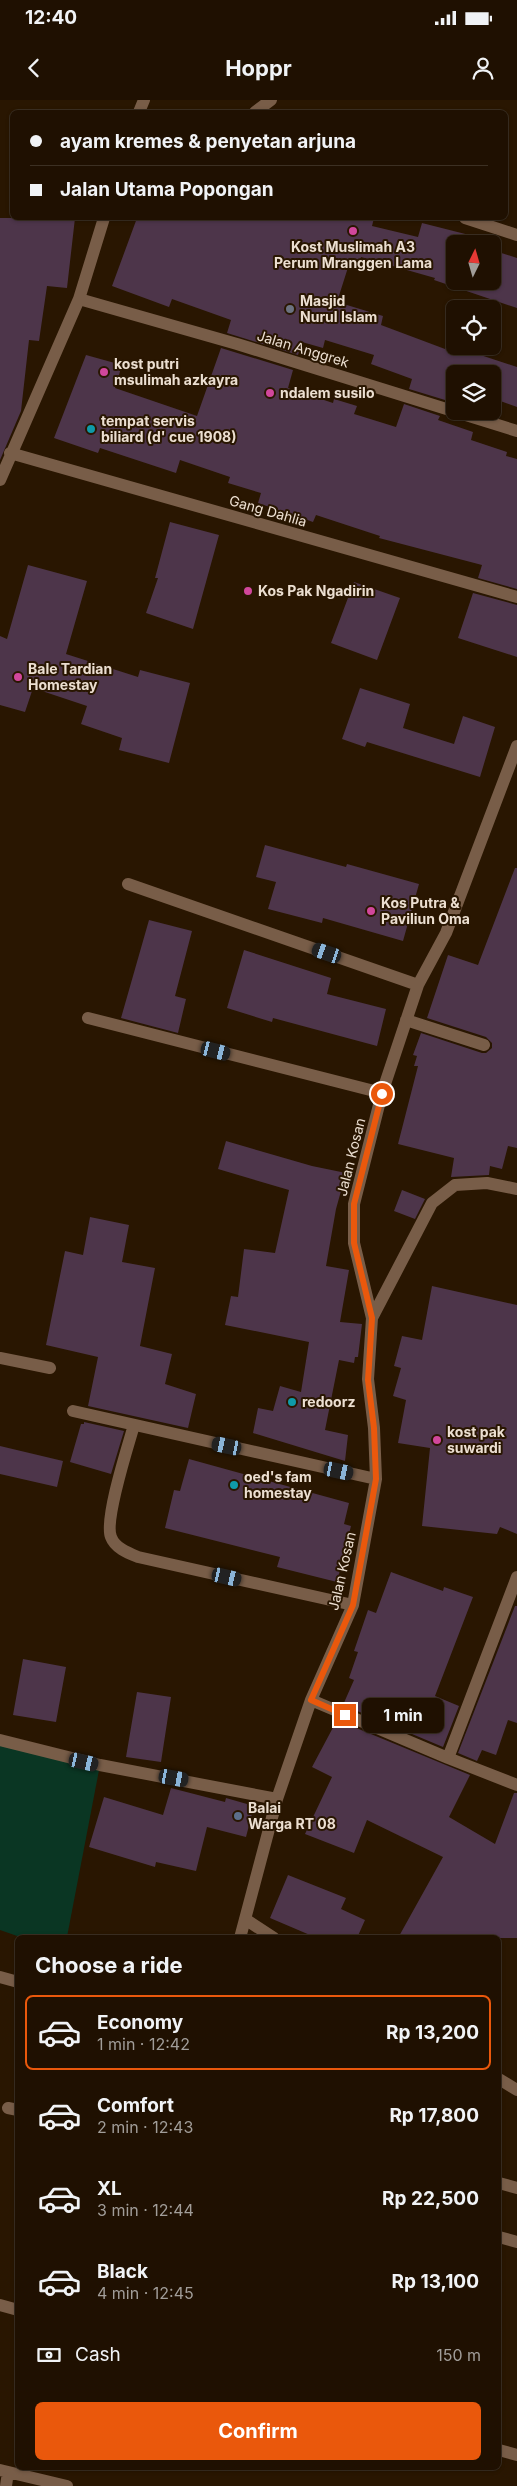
<!DOCTYPE html>
<meta charset="utf-8">
<style>
:root{--surface:#1f1001;--page:#27190b;--text:#f1f3f6;--muted:#a19d99;--line:#3c3023;--accent:#ea580c}
body{margin:0;font-family:Inter,sans-serif;background:var(--page);color:var(--text);height:100vh;display:flex;flex-direction:column;font-size:19px;white-space:nowrap}
*{box-sizing:border-box;margin:0}
p{font-size:16px;color:var(--muted)}
.icon{flex:none;width:28px;height:28px;fill:none;stroke:currentColor;stroke-width:2;stroke-linecap:round;stroke-linejoin:round}
.map{position:relative;flex:1;overflow:hidden}
.panel{position:absolute;left:15px;top:1835px;width:486px;height:535px;display:flex;flex-direction:column;background:var(--surface);border-radius:8px;box-shadow:0 1px 4px #0004,0 0 0 1px var(--line)}
.panel>*{flex:none}
.hud{position:absolute;left:10px;top:10px;width:498px;height:110px;border-radius:8px;box-shadow:0 1px 4px #0004,0 0 0 1px var(--line);display:grid;align-content:center;height:110px;padding:0 20px;background:var(--surface)}
.needle{width:32px;rotate:5deg}
.tools{position:absolute;left:446px;top:135px;display:grid;gap:10px}
.tools a{display:grid;place-items:center;width:55px;height:55px;border-radius:8px;background:var(--surface);box-shadow:0 1px 4px #0004,0 0 0 1px var(--line);font-size:25px}
.end{position:absolute;width:22px;height:22px;margin:-11px;border:6px solid #ea580c;background:#fff;box-shadow:0 0 0 2px #fff}
.from{border-radius:50%}
.bubble{position:absolute;height:35px;border-radius:8px;background:var(--surface);box-shadow:0 1px 4px #0004,0 0 0 1px var(--line);font-size:16px;font-weight:700;line-height:35px;text-align:center}
.car{position:absolute;width:15px;height:30px;margin:-15px -8px;border-radius:6px;box-shadow:0 0 4px 1px #0007;background:linear-gradient(#222 24%,#8ab4d8 0 40%,#222 0 76%,#8ab4d8 0 86%,#222 0)}
.hud b{display:flex;align-items:center;gap:18px;height:48px;font-size:19px}
.hud b+b{border-top:1px solid var(--line)}
.hud i{width:12px;height:12px;background:var(--text)}
ul{padding:0;list-style:none}
li{display:flex;align-items:center;gap:15px;height:75px;margin:0 10px 8px;padding:0 10px;border:2px solid transparent;border-radius:8px}
li div{flex:1}
li b{display:block;font-size:19px}
li em{font-style:normal;font-weight:700}
li.selected{border-color:var(--accent)}
li>.icon{width:45px;height:45px;stroke-width:1.5}
h2{padding:0 20px;font-size:22px;line-height:60px}
.pay{display:flex;align-items:center;gap:12px;height:55px;padding:0 20px;font-size:19px}
.pay p{margin-inline-start:auto}
.primary-button{display:flex;gap:10px;margin-top:auto;padding:10px 20px}
.primary-button a{flex:1;height:58px;border-radius:8px;background:var(--accent);color:#fff;font-size:20px;font-weight:700;line-height:58px;text-align:center}
.status{display:flex;justify-content:space-between;align-items:center;height:35px;padding:0 25px;background:var(--surface);direction:ltr}
.status svg{height:14px;fill:currentColor}
header{display:flex;justify-content:space-between;align-items:center;height:65px;padding:0 20px;background:var(--surface);font-size:22px;font-weight:700}
.map>svg:first-child{display:block}
.green{fill:#0a3623}
.building{fill:#4d354a}
.lines{fill:none;stroke-linecap:round;stroke-linejoin:round}
.minor{stroke:#785d48;stroke-width:12}
.route{stroke:#ea580c;stroke-width:6}
.hotel-dot{fill:#d1479c;stroke:#291601;stroke-width:2}
.worship-dot{fill:#6b7280;stroke:#291601;stroke-width:2}
.culture-dot{fill:#0f9aa8;stroke:#291601;stroke-width:2}
.service-dot{fill:#5c6f8a;stroke:#291601;stroke-width:2}
.labels{text-anchor:middle;stroke-width:4;stroke-linejoin:round;paint-order:stroke}
.poi-label{font-size:14px;font-weight:bold;fill:#ecdfd1;stroke:#291601;text-anchor:start}
.street-label{font-size:14px;fill:#ecdfd1;stroke:#291601}
</style>
<div class="status"><b>12:40</b><svg viewBox="0 0 49 12"><path d="M0 12V9h3v3zM5 12V6h3v6zM10 12V3h3v9zM15 12V0h3v12zM26 1h20v11H26zM47 4h2v5h-2z"/></svg></div>
<header><svg class="icon" aria-label="back" viewBox="0 0 24 24"><path d="M15 5l-7 7 7 7"/></svg>Hoppr<svg class="icon" aria-label="person" viewBox="0 0 24 24"><circle cx="12" cy="8" r="4"/><path d="M4 21q1-7 8-7t8 7"/></svg></header>
<div class="map">
<svg width="517" height="2386" viewBox="0 0 517 2386">
<rect width="100%" height="100%" fill="#291601"/>
<path class="green" d="M0,1638L100,1665L67,1837H20L0,1830Z"/>
<path class="building" d="M0,118H75L67,188L47,186L39,241L29,240L21,311L0,360Z
M137,118H374L372,126L418,137L422,123L485,139L483,144H455V181H492V150L517,158V208L434,180L435,178L361,157L360,161L351,158L337,202L383,216L381,225L445,249L447,244L517,267V307L492,298V274H454L445,300L409,289L412,279L371,264L374,255L325,240L323,248L302,242L298,255L227,233L231,220L172,199L169,207L112,186Z
M221,248L293,270L288,288L333,303L334,299L357,306L354,314L396,327L404,304L440,316L438,320L473,332L471,340L507,352L506,356L517,359V489L478,478L482,465L379,438L380,436L316,415L313,422L258,403L261,393L228,383L230,377L180,360L176,373L100,348L98,353L54,338L86,255L122,265L115,288L197,316Z
M170,422L219,435L193,529L146,513L158,478H155Z
M28,465L87,481L66,554L138,577L140,570L190,583L169,663L119,650L122,638L81,624L87,606L33,588L25,612L0,605V536L7,539Z
M354,482L400,498L377,560L331,543Z
M473,493L517,505V557L458,538Z
M360,588L410,604L403,628L454,644L463,616L495,627L480,677L367,642L365,647L342,639Z
M265,745L346,767L347,764L419,784L403,841L323,818L322,823L268,809L276,782L256,777Z
M515,768H517V1048L508,1046L502,1069L490,1066L489,1075L451,1077L454,1058L398,1044L418,966H414L417,956L413,955L421,933L482,953H486L492,948V943L486,937L427,918L448,855L478,865Z
M149,820L192,831L175,896L186,899L178,933L121,918Z
M244,850L331,878L327,894L386,909L377,946L273,918L272,922L227,908Z
M226,1041L312,1066L346,1073L336,1109L326,1166L349,1170L340,1222L362,1224L358,1257H355L354,1263L339,1260L325,1330L348,1335L345,1361L253,1333L258,1308L273,1311L280,1286L301,1292L309,1242L225,1225L231,1196L238,1197L244,1149L275,1153L289,1090L218,1069Z
M402,1090L425,1099L415,1119L394,1111Z
M90,1117L129,1125L122,1162L155,1168L140,1246L172,1254L165,1284L196,1294L188,1328L88,1306L98,1257L46,1245L65,1151L83,1155Z
M432,1186L517,1205V1434L500,1427L497,1434L422,1426L430,1348L398,1343L406,1300L393,1296L401,1268L394,1266L402,1236L422,1240Z
M84,1322L124,1331L111,1374L70,1362L81,1324H84Z
M0,1346L63,1361L57,1387L0,1374Z
M189,1359L349,1403L344,1424L351,1426L337,1482L277,1467L280,1457L165,1428L174,1390L180,1391Z
M391,1472L443,1491L444,1487L473,1497L435,1596L459,1606L443,1647L343,1605L354,1580L349,1578L358,1552L354,1551L368,1510L376,1513Z
M515,1506H517V1623L508,1620L496,1655L482,1650L477,1661L458,1653Z
M23,1559L66,1567L56,1622L13,1615Z
M137,1592L171,1597L161,1662L126,1657Z
M337,1620L470,1675L449,1717L495,1744L514,1693H517V1838H398L443,1757L367,1720L354,1753L305,1734L332,1677L312,1667Z
M171,1688L225,1702L226,1698L254,1706L246,1737L207,1727L196,1771L156,1762L155,1767L89,1747L104,1697L163,1715Z
M288,1775L346,1798L341,1809L365,1820L357,1838H317L270,1818Z"/>
<g class="lines">
<path class="minor" d="M139,12L144,0
M255,12L271,0
M465,118L517,135
M79,199L237,244L517,331
M10,353L517,497
M0,380L79,199L104,118
M128,784L418,885
M88,918L382,993
M406,920L484,945
M372,1218L432,1103L455,1085L487,1083L517,1089
M0,1258L50,1268
M73,1311L376,1379
M134,1325C128,1346 104,1420 111,1437C115,1448 128,1453 138,1457L353,1505
M311,1600L448,1658L517,1685
M0,1640L100,1665L277,1699
M448,1658L517,1477
M245,1819L274,1838
M240,1838L277,1699L311,1600L353,1505L376,1379L374,1328L368,1279L372,1218L354,1143V1104L382,993L418,885L446,833L517,646
M0,1877L18,1882
M499,1979L517,1990
M8,2008L18,2010
M499,2083L517,2088
M499,2137L517,2142
M0,2205L18,2210
M499,2350L517,2355
M0,2370L67,2386
M6,2386L8,2372"/>
</g>
<g class="lines">
<path class="route" d="M345,1615L311,1600L353,1505L376,1379L374,1328L368,1280L372,1218L354,1143V1104L382,994"/>
</g>
<g class="hotel-dot">
<circle cx="353" cy="131" r="5"/>
<circle cx="104" cy="272" r="5"/>
<circle cx="270" cy="293" r="5"/>
<circle cx="248" cy="491" r="5"/>
<circle cx="18" cy="577" r="5"/>
<circle cx="371" cy="811" r="5"/>
<circle cx="437" cy="1340" r="5"/>
</g>
<circle class="worship-dot" cx="290" cy="209" r="5"/>
<g class="culture-dot">
<circle cx="91" cy="329" r="5"/>
<circle cx="292" cy="1302" r="5"/>
<circle cx="234" cy="1385" r="5"/>
</g>
<circle class="service-dot" cx="238" cy="1716" r="5"/>
<g class="labels">
<g class="poi-label">
<text x="353" y="152" text-anchor="middle">Kost Muslimah A3<tspan x="353" dy="16">Perum Mranggen Lama</tspan></text>
<text x="300" y="206">Masjid<tspan x="300" dy="16">Nurul Islam</tspan></text>
<text x="114" y="269">kost putri<tspan x="114" dy="16">msulimah azkayra</tspan></text>
<text x="280" y="298">ndalem susilo</text>
<text x="101" y="326">tempat servis<tspan x="101" dy="16">biliard (d' cue 1908)</tspan></text>
<text x="258" y="496">Kos Pak Ngadirin</text>
<text x="28" y="574">Bale Tardian<tspan x="28" dy="16">Homestay</tspan></text>
<text x="381" y="808">Kos Putra &amp;<tspan x="381" dy="16">Paviliun Oma</tspan></text>
<text x="302" y="1307">redoorz</text>
<text x="447" y="1337">kost pak<tspan x="447" dy="16">suwardi</tspan></text>
<text x="244" y="1382">oed's fam<tspan x="244" dy="16">homestay</tspan></text>
<text x="248" y="1713">Balai<tspan x="248" dy="16">Warga RT 08</tspan></text>
</g>
<g class="street-label">
<text transform="translate(303 249) rotate(17)" y="5">Jalan Anggrek</text>
<text transform="translate(268 411) rotate(16)" y="5">Gang Dahlia</text>
<text transform="translate(351 1057) rotate(-76)" y="5">Jalan Kosan</text>
<text transform="translate(342 1471) rotate(-77)" y="5">Jalan Kosan</text>
</g>
</g>
</svg>
<div class="tools">
<a><svg class="needle" viewBox="-14 -14 28 28"><path d="M0-13l5 13h-10z" fill="#e53935"/><path d="M0 13l5-13h-10z" fill="#a19d99"/></svg></a>
<a><svg class="icon" aria-label="locate" viewBox="0 0 24 24"><circle cx="12" cy="12" r="6"/><path d="M12 2v4M12 18v4M2 12h4M18 12h4"/></svg></a>
<a><svg class="icon" aria-label="layers" viewBox="0 0 24 24"><path d="M12 4l9 5-9 5-9-5zM3 14l9 5 9-5"/></svg></a>
</div>
<i class="end from" style="left:382px;top:994px"></i>
<i class="end" style="left:345px;top:1615px"></i>
<div class="bubble" style="left:362px;top:1598px;width:82px">1 min</div>
<i class="car" style="left:327px;top:853px;rotate:289deg"></i>
<i class="car" style="left:216px;top:951px;rotate:104deg"></i>
<i class="car" style="left:227px;top:1346px;rotate:282deg"></i>
<i class="car" style="left:339px;top:1371px;rotate:102deg"></i>
<i class="car" style="left:227px;top:1477px;rotate:103deg"></i>
<i class="car" style="left:84px;top:1662px;rotate:103deg"></i>
<i class="car" style="left:174px;top:1678px;rotate:100deg"></i>
<div class="hud">
<b><i class="from"></i>ayam kremes &amp; penyetan arjuna</b>
<b><i></i>Jalan Utama Popongan</b>
</div>
<section class="panel">
<h2>Choose a ride</h2>
<ul>
<li class="selected"><svg class="icon" aria-label="car" viewBox="0 0 24 24"><path d="M5 17H2v-5l4-1 3-4h7l3 4 3 1v5h-3M9 17h6M6 11h13"/><circle cx="7" cy="17" r="2"/><circle cx="17" cy="17" r="2"/></svg><div><b>Economy</b><p>1 min · 12:42</p></div><em>Rp 13,200</em></li>
<li><svg class="icon" aria-label="car" viewBox="0 0 24 24"><path d="M5 17H2v-5l4-1 3-4h7l3 4 3 1v5h-3M9 17h6M6 11h13"/><circle cx="7" cy="17" r="2"/><circle cx="17" cy="17" r="2"/></svg><div><b>Comfort</b><p>2 min · 12:43</p></div><em>Rp 17,800</em></li>
<li><svg class="icon" aria-label="car" viewBox="0 0 24 24"><path d="M5 17H2v-5l4-1 3-4h7l3 4 3 1v5h-3M9 17h6M6 11h13"/><circle cx="7" cy="17" r="2"/><circle cx="17" cy="17" r="2"/></svg><div><b>XL</b><p>3 min · 12:44</p></div><em>Rp 22,500</em></li>
<li><svg class="icon" aria-label="car" viewBox="0 0 24 24"><path d="M5 17H2v-5l4-1 3-4h7l3 4 3 1v5h-3M9 17h6M6 11h13"/><circle cx="7" cy="17" r="2"/><circle cx="17" cy="17" r="2"/></svg><div><b>Black</b><p>4 min · 12:45</p></div><em>Rp 13,100</em></li>
</ul>
<div class="pay"><svg class="icon" aria-label="cash" viewBox="0 0 24 24"><path d="M3 7h18v10H3z"/><circle cx="12" cy="12" r="2"/></svg>Cash<p>150 m</p></div>
<div class="primary-button"><a>Confirm</a></div>
</section>
</div>
